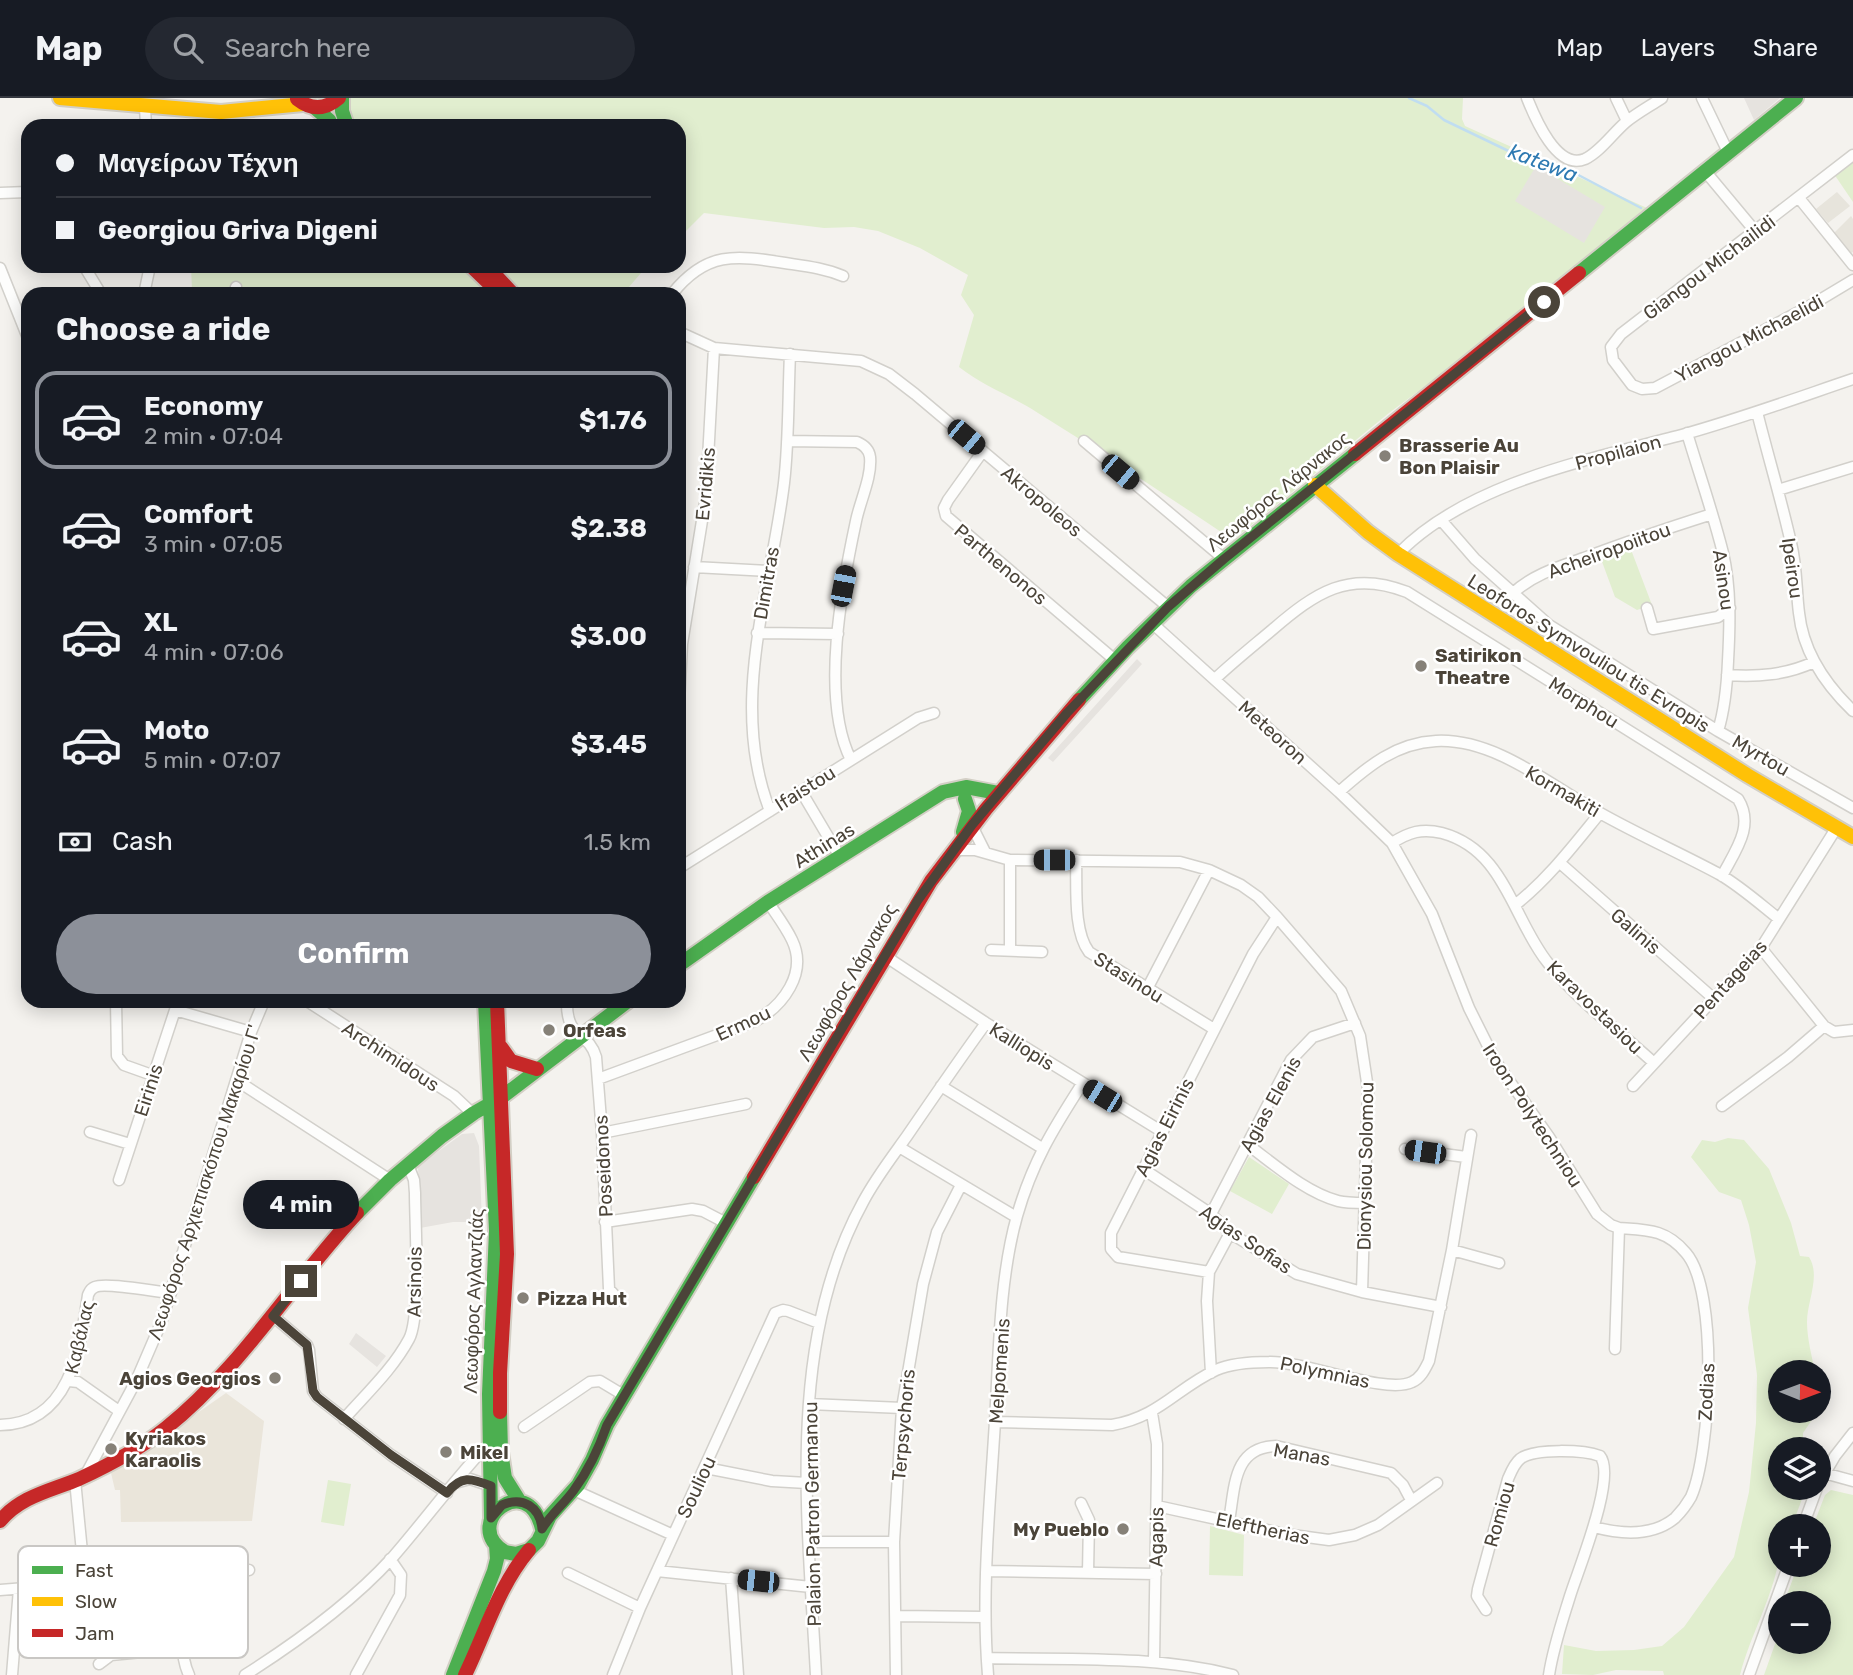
<!DOCTYPE html>
<meta charset="utf-8">
<style>
:root{--surface:#171b24;--page:#242831;--text:#f1f3f6;--muted:#9ea1a6;--line:#363941;--accent:#8c9099}
body{margin:0;font-family:Rubik,sans-serif;background:var(--page);color:var(--text);height:100vh;display:flex;flex-direction:column;font-size:26px;white-space:nowrap}
*{box-sizing:border-box;margin:0}
p{font-size:23px;color:var(--muted)}
.icon{flex:none;width:38px;height:38px;fill:none;stroke:currentColor;stroke-width:2;stroke-linecap:round;stroke-linejoin:round}
.map{position:relative;flex:1;overflow:hidden}
.sheet{position:absolute;left:21px;top:189px;width:665px;height:721px;display:flex;flex-direction:column;background:var(--surface);border-radius:21px;box-shadow:0 4px 18px #0003}
.sheet>*{flex:none}
.banner{position:absolute;left:21px;top:21px;width:665px;height:154px;border-radius:21px;box-shadow:0 4px 18px #0003;display:grid;align-content:center;height:154px;padding:0 35px;background:var(--surface)}
.needle{width:46px;rotate:91deg}
.buttons{position:absolute;left:1768px;top:1262px;display:grid;gap:14px}
.buttons a{display:grid;place-items:center;width:63px;height:63px;border-radius:50%;background:var(--surface);box-shadow:0 4px 18px #0003;font-size:35px}
.end{position:absolute;width:32px;height:32px;margin:-16px;border:9px solid #4b4439;background:#fff;box-shadow:0 0 0 4px #fff}
.from{border-radius:50%}
.bubble{position:absolute;height:49px;border-radius:24px;background:var(--surface);box-shadow:0 4px 18px #0003;font-size:23px;font-weight:700;line-height:49px;text-align:center}
.car{position:absolute;width:21px;height:42px;margin:-21px -10px;border-radius:9px;box-shadow:0 0 5px 2px #0007;background:linear-gradient(#222 24%,#8ab4d8 0 40%,#222 0 76%,#8ab4d8 0 86%,#222 0)}
.banner b{display:flex;align-items:center;gap:24px;height:66px;font-size:26px}
.banner b+b{border-top:2px solid var(--line)}
.banner i{width:18px;height:18px;background:var(--text)}
ul{padding:0;list-style:none}
li{display:flex;align-items:center;gap:21px;height:98px;margin:0 14px 10px;padding:0 21px;border:4px solid transparent;border-radius:21px}
li div{flex:1}
li b{display:block;font-size:26px}
li em{font-style:normal;font-weight:700}
li.current{border-color:var(--accent)}
li>.icon{width:63px;height:63px;stroke-width:1.5}
h2{padding:0 35px;font-size:32px;line-height:84px}
.pay{display:flex;align-items:center;gap:18px;height:77px;padding:0 35px;font-size:26px}
.pay p{margin-inline-start:auto}
.primary-button{display:flex;gap:14px;margin-top:auto;padding:14px 35px}
.primary-button a{flex:1;height:80px;border-radius:42px;background:var(--accent);color:#fff;font-size:28px;font-weight:700;line-height:80px;text-align:center}
header{display:flex;align-items:center;gap:42px;box-sizing:border-box;height:98px;padding:0 35px;background:var(--surface);border-bottom:2px solid var(--line)}
header strong{font-size:33px}
nav{display:flex;gap:38px;margin-inline-start:auto;font-size:24px}
.search{width:490px;height:63px;background:var(--page);display:flex;align-items:center;gap:18px;box-sizing:border-box;padding:0 24px;border-radius:38px;color:var(--muted);font-size:26px}
.map>svg:first-child{display:block}
.residential{fill:#e7e4dc}
.education{fill:#eae5da}
.green{fill:#e1eecf}
.parking{fill:#e6e3df}
.lines{fill:none;stroke-linecap:round;stroke-linejoin:round}
.stream{stroke:#c0ddf1;stroke-width:2.5}
.street-casing{stroke:#d2d0cb;stroke-width:13}
.fast-casing{stroke:#d3cfc5;stroke-width:18}
.slow-casing{stroke:#d3cfc5;stroke-width:18}
.jam-casing{stroke:#d3cfc5;stroke-width:18}
.street{stroke:#fdfdfc;stroke-width:10}
.fast{stroke:#4caf50;stroke-width:14}
.slow{stroke:#ffc107;stroke-width:14}
.jam{stroke:#c62828;stroke-width:14}
.route{stroke:#4b4439;stroke-width:9}
.poi-dot{fill:#868178;stroke:#fff;stroke-width:2.5}
.labels{text-anchor:middle;stroke-width:5;stroke-linejoin:round;paint-order:stroke}
.street-label{font-size:19px;fill:#4b4439;stroke:#fff}
.poi-label{font-size:19px;font-weight:bold;fill:#4b4439;stroke:#fff;text-anchor:start}
.water-label{font-size:21px;font-style:italic;fill:#2e7ab2;stroke:#fff}
.key{fill:#fff;stroke:#c9c7c4;stroke-width:2}
.key-label{font-size:19px;fill:#4b4439}
</style>
<header>
<strong>Map</strong>
<div class="search"><svg class="icon" aria-label="search" viewBox="0 0 24 24"><circle cx="10" cy="10" r="6"/><path d="M15 15l6 6"/></svg>Search here</div>
<nav><a>Map</a><a>Layers</a><a>Share</a></nav>
</header>
<div class="map">
<svg width="1853" height="1577" viewBox="0 0 1853 1577">
<rect width="100%" height="100%" fill="#f4f2ee"/>
<path class="residential" d="M1837,94L1850,108L1828,125L1816,111Z
M1851,118L1853,121V154L1851,155L1834,135Z"/>
<path class="education" d="M226,1295L264,1323L252,1423L121,1424L120,1392H115L111,1375Z"/>
<path class="green" d="M317,0H1463L1462,21L1465,28L1647,110L1475,251L1389,315L1233,442C1169,399 1104,356 1038,315C1012,298 983,288 959,269L974,217L961,197L968,177L920,150L878,133L854,129L824,130L704,115L679,140V28H326Z
M1853,64V104L1834,76Z
M191,168H458L492,196H263L236,189L229,196L192,193Z
M483,168H647L623,196H517Z
M1630,449L1652,507L1637,512L1615,499L1601,461Z
M1728,1040L1744,1042L1769,1071L1791,1125L1800,1158L1809,1159C1821,1178 1807,1203 1807,1224C1807,1240 1812,1259 1815,1274H1780V1312L1818,1313L1803,1335V1351H1780V1390H1806L1792,1428H1780C1780,1439 1781,1451 1779,1461C1772,1501 1750,1538 1740,1577H1664L1663,1573L1616,1572L1593,1577L1562,1576L1564,1547L1596,1553L1634,1552L1662,1548L1684,1529L1734,1459L1749,1394L1756,1325L1757,1277L1748,1210L1756,1164L1749,1127L1741,1102L1719,1094L1691,1059L1702,1042L1715,1044Z
M1249,1059L1289,1086L1272,1116L1230,1093Z
M328,1382L351,1386L344,1428L321,1424Z
M1831,1392L1853,1397V1577H1764L1780,1532V1544H1818V1505H1784L1798,1467L1818,1466V1428H1813L1825,1397Z
M1210,1428L1244,1437L1243,1478L1209,1477Z"/>
<path class="parking" d="M1744,0H1780L1754,22Z
M1536,68L1605,109L1584,145L1515,103Z
M1137,561L1142,566L1053,664L1048,660Z
M474,1035L479,1048L482,1124H453L420,1130L418,1068L462,1036Z
M356,1235L386,1258L377,1269L349,1246Z"/>
<g class="lines">
<path class="stream" d="M1409,0L1427,8L1444,22L1521,59L1532,65L1567,71L1641,110"/>
<defs>
<path id="street" d="M1527,0C1535,20 1557,73 1585,61C1600,54 1613,35 1626,24C1637,15 1650,8 1662,0
M1616,0L1627,23
M1702,0L1728,54
M145,9L146,28
M1853,57L1621,236L1611,249L1613,262L1632,287L1642,291L1655,290L1808,209L1853,182
M1705,73L1755,133
M0,95L28,94
M1799,100L1853,167
M84,168L101,196
M0,170L28,240
M144,196L150,168
M234,196L236,189
M672,196C706,153 735,157 785,165C805,168 824,170 843,178
M679,234L714,250L861,263L889,276L915,296L1168,509
M1757,314C1768,358 1781,401 1791,445C1797,469 1796,492 1799,515C1803,553 1826,587 1853,613
M1687,335C1699,375 1713,415 1723,455C1731,490 1730,527 1728,563C1727,587 1725,610 1718,633
M787,343L857,344C864,347 869,351 870,359C872,379 860,403 856,423C842,488 820,601 851,662
M1084,343L1224,461
M983,353L948,402L944,410L946,418L1116,563
M1778,392L1853,369
M1441,422L1475,461L1549,527L1718,633L1853,710
M1398,456C1468,384 1592,361 1685,336C1742,320 1797,300 1853,281
M694,469L767,473
M1512,496C1532,477 1558,469 1584,460C1626,444 1668,430 1712,416
M1647,510L1653,531L1718,519L1730,510
M1152,525L1339,694L1392,745L1432,816L1469,910L1496,964L1549,1039L1597,1116L1611,1127L1619,1130L1615,1251
M757,535L838,536
M1727,577C1758,579 1786,577 1814,564
M1215,581C1233,564 1253,548 1272,532C1315,495 1349,471 1407,494L1738,701C1755,728 1735,753 1722,778
M679,605L682,546L706,398L714,250
M801,693L840,759
M1339,694C1368,668 1396,645 1436,643C1495,640 1551,688 1600,715C1639,737 1680,755 1719,776C1740,788 1760,806 1779,821
M770,713C728,605 771,493 784,385C789,342 788,299 790,256
M972,728L985,754
M1392,745C1409,734 1422,730 1442,735C1505,752 1512,820 1548,865C1578,903 1618,932 1654,965
M953,752H975L1010,762L1180,764L1209,772L1241,787L1258,799L1277,819L1341,893L1360,938L1368,991L1362,1194
M1010,762V852
M1076,762C1077,789 1073,833 1089,854L1214,931
M1560,765L1713,900
M679,770L918,620L934,615
M1515,807C1548,781 1573,748 1600,715
M1761,850L1824,928
M991,852L1042,854
M885,858L986,925L1161,1033
M1147,891L1209,772
M116,903L117,958L124,967L152,977
M307,903L454,998L473,1016
M567,903C566,942 588,932 596,959L602,1035L609,1191L619,1202
M175,912L251,934
M598,981L755,923C783,908 808,875 792,842C786,829 776,816 768,804
M236,982L390,1082
M941,988L1042,1050
M1633,988L1761,850L1837,729
M1722,1008L1788,959L1824,928L1834,934L1853,932
M90,1034L130,1046
M602,1035L746,1006
M1248,1047C1274,1066 1305,1094 1338,1103C1346,1105 1356,1105 1365,1105
M899,1049L1016,1119
M1405,1051L1466,1059
M1143,1071L1211,1116L1230,1135L1297,1176L1362,1194L1441,1209
M119,1082L178,903
M1211,1116L1291,962L1313,939L1355,925
M605,1124L692,1111L703,1113L726,1125
M1452,1152L1499,1165
M1209,1174L1118,1159L1111,1151V1135L1253,856L1277,819
M273,1218L307,1247L309,1252L313,1293L317,1299L391,1357L447,1395
M1211,1275L1207,1203L1209,1174L1230,1135
M69,1283L78,1284L119,1313
M809,1306L902,1310
M1152,1315L1157,1346V1371L1154,1563
M344,1321C366,1296 393,1271 409,1241C421,1219 415,1125 415,1095L414,1082L408,1067
M995,1324L1112,1327C1159,1319 1177,1290 1216,1272C1232,1265 1252,1264 1269,1264C1305,1263 1386,1297 1412,1284C1421,1280 1425,1271 1429,1263L1452,1152L1471,1037
M0,1327C70,1326 80,1251 88,1197C90,1193 90,1191 95,1189C105,1184 157,1194 171,1195
M524,1329L590,1284L600,1283L625,1298
M706,1370L772,1383L807,1385
M1824,1375L1853,1383
M86,1376L136,1283L161,1225L251,934L264,903
M75,1382L85,1485
M455,1385L470,1381L491,1388
M1818,1387L1835,1358L1853,1335
M574,1392L673,1437
M1081,1405L1089,1422L1088,1475
M1157,1408L1285,1436L1329,1442L1355,1437L1378,1427L1437,1385
M1229,1423C1235,1389 1233,1349 1276,1348L1391,1375L1403,1387L1411,1402
M1803,1428L1817,1390
M1594,1429C1620,1436 1652,1439 1675,1420C1681,1414 1687,1406 1691,1399C1711,1354 1719,1193 1686,1155C1666,1131 1647,1132 1619,1130
M810,1444H894
M657,1473L811,1489
M986,1473L1156,1476
M568,1475L640,1510
M183,1478C183,1507 177,1552 189,1577
M731,1480L738,1577
M0,1492L249,1472
M1486,1512L1477,1498L1478,1491L1508,1381C1511,1374 1514,1366 1520,1361C1534,1350 1584,1352 1600,1358C1617,1378 1578,1472 1570,1498C1562,1524 1553,1550 1549,1577
M896,1518L984,1519
M987,1560C1069,1562 1153,1557 1233,1577
M99,1566L111,1557L183,1550
M12,1577L19,1491
M245,1577C297,1544 350,1506 392,1460C425,1422 455,1381 489,1345
M356,1577L400,1497L401,1477L390,1461
M613,1577L640,1510L775,1215L783,1212L788,1213L819,1225
M816,1577C808,1422 785,1246 863,1104C875,1081 892,1059 907,1038C933,1000 959,962 986,925
M896,1577L894,1444L902,1310L923,1186L937,1134L961,1087
M988,1577C981,1492 990,1408 995,1323C999,1257 999,1182 1017,1118C1032,1065 1053,1031 1082,986
M1749,1577L1789,1466"/>
<path id="fast" d="M342,0V13L347,28
M315,10L329,22L332,28
M1579,175L1796,0
M1079,602L1128,549L1191,488L1355,356
M963,734L969,713L965,701
M679,867L768,804L943,694L966,689L998,695
M485,903L496,1133L489,1296L491,1420
M357,1115L390,1082L442,1038L474,1015L502,999L628,903
M500,1314L501,1354L505,1380L520,1404
M542,1431C528,1370 459,1426 505,1454L516,1456L529,1452L538,1443L550,1418L578,1387L592,1362L607,1327L754,1079
M453,1577L494,1473L497,1461L496,1447"/>
<path id="slow" d="M60,0L221,14L303,6
M1315,387L1368,434L1398,456L1747,677L1853,739"/>
<path id="jam" d="M297,1C311,12 325,12 339,0
M471,168L500,196
M487,168L513,196
M1355,356L1579,175
M497,903L507,1156L500,1275V1314
M501,949L511,963L537,971
M754,1079L931,783L986,711L1079,602
M0,1423C21,1398 50,1393 79,1381C109,1367 140,1351 166,1330C241,1270 292,1185 357,1115
M465,1577C486,1534 498,1489 529,1452"/>
</defs>
<use href="#street" class="street-casing"/>
<use href="#fast" class="fast-casing"/>
<use href="#slow" class="slow-casing"/>
<use href="#jam" class="jam-casing"/>
<use href="#street" class="street"/>
<use href="#fast" class="fast"/>
<use href="#slow" class="slow"/>
<use href="#jam" class="jam"/>
</g>
<g class="lines">
<path class="route" d="M301,1183L273,1218L307,1247L313,1293L317,1299L391,1357L447,1395C461,1377 471,1380 491,1388V1420L502,1407C523,1398 540,1409 542,1431C551,1416 564,1406 574,1392C588,1373 599,1350 607,1327L918,802L972,727L1067,615L1168,509L1224,461L1544,204"/>
</g>
<g class="poi-dot">
<circle cx="1385" cy="358" r="7"/>
<circle cx="1421" cy="568" r="7"/>
<circle cx="549" cy="932" r="7"/>
<circle cx="523" cy="1200" r="7"/>
<circle cx="275" cy="1280" r="7"/>
<circle cx="111" cy="1351" r="7"/>
<circle cx="446" cy="1354" r="7"/>
<circle cx="1123" cy="1431" r="7"/>
</g>
<g class="labels">
<g class="street-label">
<text transform="translate(1709 169) rotate(-37)" y="7">Giangou Michailidi</text>
<text transform="translate(1749 240) rotate(-28)" y="7">Yiangou Michaelidi</text>
<text transform="translate(1618 354) rotate(-15)" y="7">Propilaion</text>
<text transform="translate(705 386) rotate(-85)" y="7">Evridikis</text>
<text transform="translate(1278 393) rotate(-39)" y="7">Λεωφόρος Λάρνακος</text>
<text transform="translate(1042 403) rotate(40)" y="7">Akropoleos</text>
<text transform="translate(1609 452) rotate(-20)" y="7">Acheiropoiitou</text>
<text transform="translate(1001 466) rotate(40)" y="7">Parthenonos</text>
<text transform="translate(1793 470) rotate(82)" y="7">Ipeirou</text>
<text transform="translate(1724 482) rotate(82)" y="7">Asinou</text>
<text transform="translate(766 485) rotate(-80)" y="7">Dimitras</text>
<text transform="translate(1589 555) rotate(32)" y="7">Leoforos Symvouliou tis Evropis</text>
<text transform="translate(1584 604) rotate(32)" y="7">Morphou</text>
<text transform="translate(1273 634) rotate(42)" y="7">Meteoron</text>
<text transform="translate(1761 657) rotate(30)" y="7">Myrtou</text>
<text transform="translate(805 690) rotate(-32)" y="7">Ifaistou</text>
<text transform="translate(1563 693) rotate(30)" y="7">Kormakiti</text>
<text transform="translate(824 747) rotate(-32)" y="7">Athinas</text>
<text transform="translate(1636 833) rotate(41)" y="7">Galinis</text>
<text transform="translate(1129 879) rotate(32)" y="7">Stasinou</text>
<text transform="translate(1730 881) rotate(-48)" y="7">Pentageias</text>
<text transform="translate(847 884) rotate(-60)" y="7">Λεωφόρος Λάρνακος</text>
<text transform="translate(1595 909) rotate(44)" y="7">Karavostasiou</text>
<text transform="translate(743 925) rotate(-25)" y="7">Ermou</text>
<text transform="translate(1022 948) rotate(32)" y="7">Kalliopis</text>
<text transform="translate(391 958) rotate(33)" y="7">Archimidous</text>
<text transform="translate(148 992) rotate(-72)" y="7">Eirinis</text>
<text transform="translate(1270 1006) rotate(-61)" y="7">Agias Elenis</text>
<text transform="translate(1533 1017) rotate(57)" y="7">Iroon Polytechniou</text>
<text transform="translate(1164 1029) rotate(-63)" y="7">Agias Eirinis</text>
<text transform="translate(603 1068) rotate(-93)" y="7">Poseidonos</text>
<text transform="translate(1365 1068) rotate(-89)" y="7">Dionysiou Solomou</text>
<text transform="translate(204 1084) rotate(-72)" y="7">Λεωφόρος Αρχιεπισκόπου Μακαρίου Γ'</text>
<text transform="translate(1246 1141) rotate(34)" y="7">Agias Sofias</text>
<text transform="translate(414 1184) rotate(-89)" y="7">Arsinois</text>
<text transform="translate(473 1203) rotate(-88)" y="7">Λεωφόρος Αγλαντζιάς</text>
<text transform="translate(79 1239) rotate(-77)" y="7">Καβάλας</text>
<text transform="translate(999 1273) rotate(-86)" y="7">Melpomenis</text>
<text transform="translate(1325 1274) rotate(12)" y="7">Polymnias</text>
<text transform="translate(1706 1294) rotate(-87)" y="7">Zodias</text>
<text transform="translate(903 1327) rotate(-85)" y="7">Terpsychoris</text>
<text transform="translate(1302 1356) rotate(10)" y="7">Manas</text>
<text transform="translate(696 1389) rotate(-65)" y="7">Souliou</text>
<text transform="translate(812 1416) rotate(-91)" y="7">Palaion Patron Germanou</text>
<text transform="translate(1499 1416) rotate(-74)" y="7">Romiou</text>
<text transform="translate(1263 1430) rotate(12)" y="7">Eleftherias</text>
<text transform="translate(1156 1439) rotate(-89)" y="7">Agapis</text>
</g>
<g class="poi-label">
<text x="1399" y="354">Brasserie Au<tspan x="1399" dy="22">Bon Plaisir</tspan></text>
<text x="1435" y="564">Satirikon<tspan x="1435" dy="22">Theatre</tspan></text>
<text x="563" y="939">Orfeas</text>
<text x="537" y="1207">Pizza Hut</text>
<text x="261" y="1287" text-anchor="end">Agios Georgios</text>
<text x="125" y="1347">Kyriakos<tspan x="125" dy="22">Karaolis</tspan></text>
<text x="460" y="1361">Mikel</text>
<text x="1109" y="1438" text-anchor="end">My Pueblo</text>
</g>
<g class="water-label">
<text transform="translate(1543 65) rotate(21)" y="7">katewa</text>
</g>
</g>
<rect x="18" y="1448" width="230" height="112" rx="10" class="key"/>
<rect x="32" y="1468" width="31" height="8" fill="#4caf50"/>
<rect x="32" y="1499" width="31" height="9" fill="#ffc107"/>
<rect x="32" y="1531" width="31" height="8" fill="#c62828"/>
<g class="key-label">
<text x="75" y="1479">Fast</text>
<text x="75" y="1510">Slow</text>
<text x="75" y="1542">Jam</text>
</g>
</svg>
<div class="buttons">
<a><svg class="needle" viewBox="-14 -14 28 28"><path d="M0-13l5 13h-10z" fill="#e53935"/><path d="M0 13l5-13h-10z" fill="#9ea1a6"/></svg></a>
<a><svg class="icon" aria-label="layers" viewBox="0 0 24 24"><path d="M12 4l9 5-9 5-9-5zM3 14l9 5 9-5"/></svg></a>
<a>+</a>
<a>−</a>
</div>
<i class="end from" style="left:1544px;top:204px"></i>
<i class="end" style="left:301px;top:1183px"></i>
<div class="bubble" style="left:243px;top:1082px;width:116px">4 min</div>
<i class="car" style="left:966px;top:339px;rotate:130deg"></i>
<i class="car" style="left:1120px;top:374px;rotate:130deg"></i>
<i class="car" style="left:843px;top:488px;rotate:11deg"></i>
<i class="car" style="left:1054px;top:762px;rotate:270deg"></i>
<i class="car" style="left:1102px;top:998px;rotate:301deg"></i>
<i class="car" style="left:1425px;top:1054px;rotate:278deg"></i>
<i class="car" style="left:758px;top:1483px;rotate:276deg"></i>
<div class="banner">
<b><i class="from"></i>Μαγείρων Τέχνη</b>
<b><i></i>Georgiou Griva Digeni</b>
</div>
<section class="sheet">
<h2>Choose a ride</h2>
<ul>
<li class="current"><svg class="icon" aria-label="car" viewBox="0 0 24 24"><path d="M5 17H2v-5l4-1 3-4h7l3 4 3 1v5h-3M9 17h6M6 11h13"/><circle cx="7" cy="17" r="2"/><circle cx="17" cy="17" r="2"/></svg><div><b>Economy</b><p>2 min · 07:04</p></div><em>$1.76</em></li>
<li><svg class="icon" aria-label="car" viewBox="0 0 24 24"><path d="M5 17H2v-5l4-1 3-4h7l3 4 3 1v5h-3M9 17h6M6 11h13"/><circle cx="7" cy="17" r="2"/><circle cx="17" cy="17" r="2"/></svg><div><b>Comfort</b><p>3 min · 07:05</p></div><em>$2.38</em></li>
<li><svg class="icon" aria-label="car" viewBox="0 0 24 24"><path d="M5 17H2v-5l4-1 3-4h7l3 4 3 1v5h-3M9 17h6M6 11h13"/><circle cx="7" cy="17" r="2"/><circle cx="17" cy="17" r="2"/></svg><div><b>XL</b><p>4 min · 07:06</p></div><em>$3.00</em></li>
<li><svg class="icon" aria-label="car" viewBox="0 0 24 24"><path d="M5 17H2v-5l4-1 3-4h7l3 4 3 1v5h-3M9 17h6M6 11h13"/><circle cx="7" cy="17" r="2"/><circle cx="17" cy="17" r="2"/></svg><div><b>Moto</b><p>5 min · 07:07</p></div><em>$3.45</em></li>
</ul>
<div class="pay"><svg class="icon" aria-label="cash" viewBox="0 0 24 24"><path d="M3 7h18v10H3z"/><circle cx="12" cy="12" r="2"/></svg>Cash<p>1.5 km</p></div>
<div class="primary-button"><a>Confirm</a></div>
</section>
</div>
